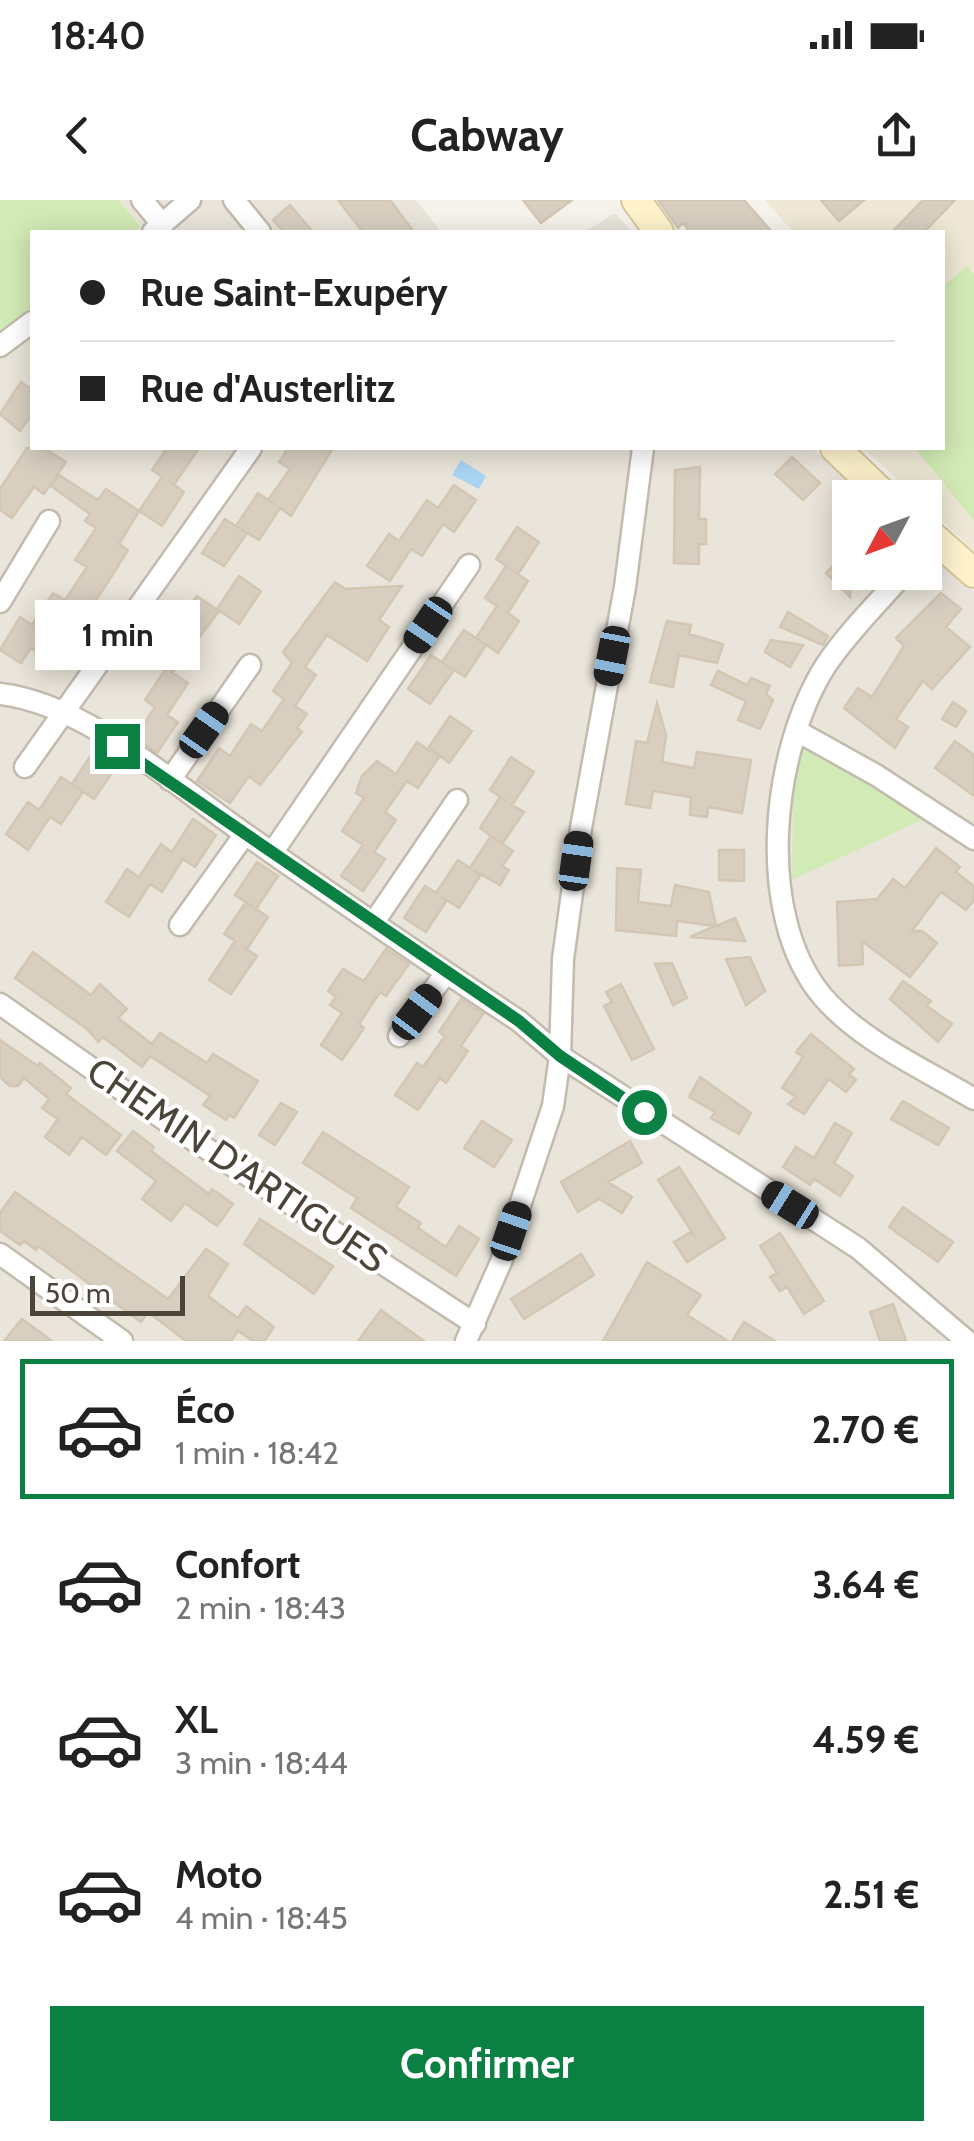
<!DOCTYPE html>
<html lang="fr">
<meta charset="utf-8">
<style>
:root{--surface:#fff;--page:#f6f6f6;--text:#222;--muted:#767676;--line:#e0e0e0;--accent:#0b8043}
body{margin:0;font-family:Cabin,sans-serif;background:var(--page);color:var(--text);height:100vh;display:flex;flex-direction:column;font-size:38px;white-space:nowrap}
*{box-sizing:border-box;margin:0}
p{font-size:32px;color:var(--muted)}
.icon{flex:none;width:55px;height:55px;fill:none;stroke:currentColor;stroke-width:2;stroke-linecap:round;stroke-linejoin:round}
.map{position:relative;height:1141px;overflow:hidden}
.panel{display:flex;flex-direction:column;background:var(--surface);flex:1}
.panel>*{flex:none}
.guide{position:absolute;left:30px;top:30px;width:915px;height:220px;border-radius:0px;box-shadow:0 5px 25px #0003;display:grid;align-content:center;height:220px;padding:0 50px;background:var(--surface)}
.needle{width:65px;rotate:229deg}
.tools{position:absolute;left:832px;top:280px;display:grid;gap:20px}
.tools a{display:grid;place-items:center;width:110px;height:110px;border-radius:0px;background:var(--surface);box-shadow:0 5px 25px #0003;font-size:50px}
.scale{position:absolute;left:30px;bottom:25px;width:155px;box-sizing:border-box;padding-left:10px;border:5px solid #4b4439;border-top:0;font-size:28px;line-height:35px;white-space:nowrap;color:#4b4439;-webkit-text-stroke:8px #fff;paint-order:stroke}
.end{position:absolute;width:45px;height:45px;margin:-22px;border:12px solid #0b8043;background:#fff;box-shadow:0 0 0 5px #fff}
.from{border-radius:50%}
.bubble{position:absolute;height:70px;border-radius:0px;background:var(--surface);box-shadow:0 5px 25px #0003;font-size:32px;font-weight:700;line-height:70px;text-align:center}
.car{position:absolute;width:30px;height:60px;margin:-30px -15px;border-radius:12px;box-shadow:0 0 8px 2px #0007;background:linear-gradient(#222 24%,#8ab4d8 0 40%,#222 0 76%,#8ab4d8 0 86%,#222 0)}
.guide b{display:flex;align-items:center;gap:35px;height:95px;font-size:38px}
.guide b+b{border-top:2px solid var(--line)}
.guide i{width:25px;height:25px;background:var(--text)}
ul{padding:18px 0 0;list-style:none}
li{display:flex;align-items:center;gap:30px;height:140px;margin:0 20px 15px;padding:0 30px;border:5px solid transparent;border-radius:0px}
li div{flex:1}
li b{display:block;font-size:38px}
li em{font-style:normal;font-weight:700}
li.on{border-color:var(--accent)}
li>.icon{width:90px;height:90px;stroke-width:1.5}
.button{display:flex;gap:20px;margin-top:auto;padding:20px 50px}
.button a{flex:1;height:115px;border-radius:0px;background:var(--accent);color:#fff;font-size:40px;font-weight:700;line-height:115px;text-align:center}
.status{display:flex;justify-content:space-between;align-items:center;height:70px;padding:0 50px;background:var(--surface);direction:ltr}
.status svg{height:28px;fill:currentColor}
header{display:flex;justify-content:space-between;align-items:center;height:130px;padding:0 50px;background:var(--surface);font-size:45px;font-weight:700}
.map>svg:first-child{display:block}
.residential{fill:#eae5da}
.education{fill:#efe8d6}
.green{fill:#d2eab5}
.water{fill:#a9d4f2}
.building{fill:#d8cfc1;stroke:#d3c7b4;stroke-width:2.5}
.lines{fill:none;stroke-linecap:round;stroke-linejoin:round}
.street-casing{stroke:#c2bbae;stroke-width:25}
.secondary-casing{stroke:#d6c79b;stroke-width:32}
.street{stroke:#fff;stroke-width:20}
.secondary{stroke:#fff3cd;stroke-width:28}
.route{stroke:#0b8043;stroke-width:12}
.labels{text-anchor:middle;stroke-width:8;stroke-linejoin:round;paint-order:stroke}
.street-label{font-size:38px;fill:#4b4439;stroke:#fff}
</style>
<div class="status"><b>18:40</b><svg viewBox="0 0 49 12"><path d="M0 12V9h3v3zM5 12V6h3v6zM10 12V3h3v9zM15 12V0h3v12zM26 1h20v11H26zM47 4h2v5h-2z"/></svg></div>
<header><svg class="icon" aria-label="back" viewBox="0 0 24 24"><path d="M15 5l-7 7 7 7"/></svg>Cabway<svg class="icon" aria-label="share" viewBox="0 0 24 24"><path d="M12 15V3M7 8l5-5 5 5M5 13v7h14v-7"/></svg></header>
<div class="map">
<svg width="974" height="1141" viewBox="0 0 974 1141">
<rect width="100%" height="100%" fill="#f6f3ec"/>
<path class="residential" d="M119,0H416L441,32H133L141,26Z
M615,13L632,32H585Z
M32,107V248H812L867,297L850,298V372H925V350L974,392V1141H0V132Z"/>
<path class="education" d="M765,0H974V351L925,305V298L917,297L863,248H942V32H793Z"/>
<path class="green" d="M0,0H119L141,27L133,32H32V107L0,132Z
M967,66L974,75V321L915,248H942L943,86Z
M803,548L841,566L924,619L792,680L793,599Z"/>
<path class="water" d="M461,260L486,276L479,289L452,275Z"/>
<path class="building" d="M338,0H390L414,32H363Z
M523,0H572L541,23Z
M658,0H744L772,32H690L683,23L678,28Z
M821,0H864L839,21Z
M923,0H955L924,32H892Z
M290,5L313,32H284L273,20Z
M21,182L32,190V214L20,231L0,214Z
M27,248H44L66,262L44,294L34,287L12,318L0,310V289Z
M167,248H199L174,285L168,280L184,292L162,326L139,311L119,344L128,350L108,382L86,415L75,407L44,456L31,448L21,463L0,450L20,417L32,425L53,393L73,405L65,400L87,367L75,360L96,328L85,321L90,314L51,286L59,275L98,300L106,289L139,311L162,277L152,270Z
M288,248H333L291,316L280,308L259,340L236,326L258,293L274,304L268,300L290,269L279,262Z
M792,257L820,283L803,300L775,274Z
M700,267L699,319H706V344H699V364L674,363L675,270Z
M454,285L476,300L454,332L443,324L422,356L411,349L390,381L367,366L389,334L399,341L427,300L438,308Z
M225,319L247,333L224,366L202,353Z
M517,327L539,342L518,374L496,359Z
M850,348V397L826,373Z
M506,366L528,381L508,413L504,410L519,421L498,453L476,438L497,406L485,398Z
M239,376L261,391L239,424L217,409Z
M335,382L345,389L402,386L379,420L389,427L367,461L327,435L305,467L316,475L295,506L307,514L297,528L302,532L260,585L249,576L230,603L197,581L219,548L230,556L251,524L262,531L284,499L273,491L292,463L283,452Z
M941,393L961,409L946,427L970,447L932,489L923,481L896,519L908,527L895,548L844,508L858,488L872,497L904,446L896,438Z
M197,396L219,411L173,472L151,458Z
M788,412L828,436L823,445L780,427Z
M667,421L691,425L689,434L723,444L717,463L679,455L673,487L650,482Z
M464,430L486,445L465,477L442,462Z
M771,440L803,445L790,467L765,452Z
M431,455L454,470L430,504L408,489Z
M166,468L188,483L167,515L178,522L157,553L135,537L155,507L145,500Z
M718,471L747,485L751,478L770,486L766,494L773,500L760,529L738,520L746,501L711,485Z
M953,502L966,511L956,527L942,519Z
M657,503L666,535L662,562L694,568L697,552L751,560L742,613L708,607L707,617L690,615L691,597L653,591L650,608L626,604L636,541L647,543Z
M450,516L472,531L449,563L429,547Z
M955,541L974,555V596L935,568Z
M417,542L439,557L418,588L407,581L385,612L396,620L374,652L385,659L363,691L341,676L363,645L342,631L364,598L356,593L362,576L377,561L396,574Z
M93,552L116,567L94,599L72,584Z
M511,557L534,572L512,605L524,612L502,644L480,628L500,597L506,601L490,590Z
M61,577L83,592L61,624L50,617L28,650L6,634L28,602L39,610Z
M193,619L216,635L195,667L183,659L162,692L150,684L129,717L106,702L127,669L139,677L161,644L172,652Z
M491,636L513,651L502,666L509,670L500,685L473,670L480,676L459,708L442,697L447,700L426,732L404,718L425,686L436,693L458,660L470,668Z
M936,648L960,667L956,672L974,686V700L966,710L941,692L912,731H922L937,743L910,777L862,741L863,764L839,766L837,702L877,699L893,679L905,688Z
M719,650H744V681L719,680Z
M257,662L278,676L256,709L235,695Z
M617,668L641,670L638,702L671,706L675,685L709,692L716,726L735,718L745,741L690,737L715,726L677,721L676,736L616,730Z
M246,702L268,717L247,749L242,746L257,756L231,794L209,780L235,741L224,734Z
M386,749L409,764L386,796L380,792L359,824L364,828L342,860L321,845L342,813L330,805L336,797L328,791L343,769L364,781Z
M33,752L91,795L100,784L127,809L118,818L152,844L160,833L207,863L213,854L258,881L234,918L229,915L226,920L203,905L210,896L150,856L142,867L103,837L98,842L87,829L15,778Z
M750,757L765,791L746,805L726,759Z
M672,763L687,798L673,805L655,764Z
M903,781L931,801L927,806L952,824L938,842L890,799Z
M621,784L654,849L632,860L604,806L612,802L606,792Z
M461,799L483,814L461,846L468,851L446,883L440,878L418,910L395,895L417,863L423,867L445,836L439,832Z
M811,834L854,869L849,874L856,880L846,892L829,879L804,914L788,904L796,897L782,888L803,857L796,852Z
M0,840L38,866L40,863L71,888L66,894L121,935L106,955L82,937L69,955L45,937L58,919L42,908L49,899L24,878L18,886H10L0,877Z
M700,877L751,913L739,934L711,918L715,912L689,897Z
M903,901L949,928L938,945L891,919Z
M281,903L297,912L275,945L259,935Z
M482,921L512,940L494,967L464,948Z
M835,923L852,933L834,963L853,976L840,996L814,979L810,985L783,967L796,947L814,958Z
M133,931L154,947L151,951L209,994L212,989L233,1004L217,1026L185,1003L171,1021L142,999L156,981L117,951Z
M323,932L409,987L396,1007L421,1023L418,1028L446,1047L459,1026L479,1039L456,1076L351,1008L357,998L303,963Z
M630,941L642,963L608,982L632,997L622,1013L599,999L578,1012L561,982Z
M679,967L725,1038L687,1062L674,1042L689,1033L694,1035L658,980Z
M15,992L168,1099L206,1049L228,1064L208,1096L238,1118L246,1106L274,1127L264,1141H253L238,1131L231,1141H186L148,1112L141,1122L38,1046L36,1050L24,1041L20,1045L0,1031V1013Z
M903,1007L953,1042L938,1062L889,1027Z
M260,1019L333,1066L314,1094L244,1044Z
M780,1033L824,1101L804,1114L787,1087L780,1091L770,1077L777,1073L760,1046Z
M581,1054L594,1075L524,1119L511,1099Z
M647,1062L701,1095L687,1115L728,1141H603Z
M893,1104L906,1141H880L870,1112Z
M381,1110L424,1141H358Z
M22,1119L52,1141H4Z
M744,1122L775,1141H732Z"/>
<g class="lines">
<defs>
<path id="street" d="M142,0L163,25
M234,0L260,32
M153,32L190,0
M0,146L32,122
M905,372C879,402 848,432 826,465C771,551 754,716 823,797C862,842 924,869 974,899
M0,402L49,321
M0,494C87,504 177,587 248,636C338,699 428,761 519,821L560,856L858,1048L967,1141
M797,531L876,575L974,639
M25,567L251,248
M170,580L250,465
M272,653L469,365
M374,722L457,600
M180,725L245,634
M0,804L192,939L475,1124
M399,836L446,773
M0,1054L122,1141
M466,1141L501,1062L553,906L560,856L563,759L581,628L625,387L643,248"/>
<path id="secondary" d="M636,0L659,32
M835,248L887,298
M925,330L974,373"/>
</defs>
<use href="#street" class="street-casing"/>
<use href="#secondary" class="secondary-casing"/>
<use href="#street" class="street"/>
<use href="#secondary" class="secondary"/>
</g>
<g class="lines">
<path class="route" d="M117,546L519,821L560,856L644,912"/>
</g>
<g class="labels">
<g class="street-label">
<text transform="translate(237 965) rotate(34)" y="13">CHEMIN D'ARTIGUES</text>
</g>
</g>
</svg>
<div class="tools">
<a><svg class="needle" viewBox="-14 -14 28 28"><path d="M0-13l5 13h-10z" fill="#e53935"/><path d="M0 13l5-13h-10z" fill="#767676"/></svg></a>
</div>
<div class="scale">50 m</div>
<i class="end from" style="left:644px;top:912px"></i>
<i class="end" style="left:117px;top:546px"></i>
<div class="bubble" style="left:35px;top:400px;width:165px">1 min</div>
<i class="car" style="left:428px;top:425px;rotate:214deg"></i>
<i class="car" style="left:612px;top:456px;rotate:191deg"></i>
<i class="car" style="left:204px;top:530px;rotate:35deg"></i>
<i class="car" style="left:576px;top:661px;rotate:8deg"></i>
<i class="car" style="left:417px;top:812px;rotate:37deg"></i>
<i class="car" style="left:790px;top:1005px;rotate:302deg"></i>
<i class="car" style="left:511px;top:1031px;rotate:19deg"></i>
<div class="guide">
<b><i class="from"></i>Rue Saint-Exupéry</b>
<b><i></i>Rue d'Austerlitz</b>
</div>
</div>
<section class="panel">
<ul>
<li class="on"><svg class="icon" aria-label="car" viewBox="0 0 24 24"><path d="M5 17H2v-5l4-1 3-4h7l3 4 3 1v5h-3M9 17h6M6 11h13"/><circle cx="7" cy="17" r="2"/><circle cx="17" cy="17" r="2"/></svg><div><b>Éco</b><p>1 min · 18:42</p></div><em>2.70 €</em></li>
<li><svg class="icon" aria-label="car" viewBox="0 0 24 24"><path d="M5 17H2v-5l4-1 3-4h7l3 4 3 1v5h-3M9 17h6M6 11h13"/><circle cx="7" cy="17" r="2"/><circle cx="17" cy="17" r="2"/></svg><div><b>Confort</b><p>2 min · 18:43</p></div><em>3.64 €</em></li>
<li><svg class="icon" aria-label="car" viewBox="0 0 24 24"><path d="M5 17H2v-5l4-1 3-4h7l3 4 3 1v5h-3M9 17h6M6 11h13"/><circle cx="7" cy="17" r="2"/><circle cx="17" cy="17" r="2"/></svg><div><b>XL</b><p>3 min · 18:44</p></div><em>4.59 €</em></li>
<li><svg class="icon" aria-label="car" viewBox="0 0 24 24"><path d="M5 17H2v-5l4-1 3-4h7l3 4 3 1v5h-3M9 17h6M6 11h13"/><circle cx="7" cy="17" r="2"/><circle cx="17" cy="17" r="2"/></svg><div><b>Moto</b><p>4 min · 18:45</p></div><em>2.51 €</em></li>
</ul>
<div class="button"><a>Confirmer</a></div>
</section>
